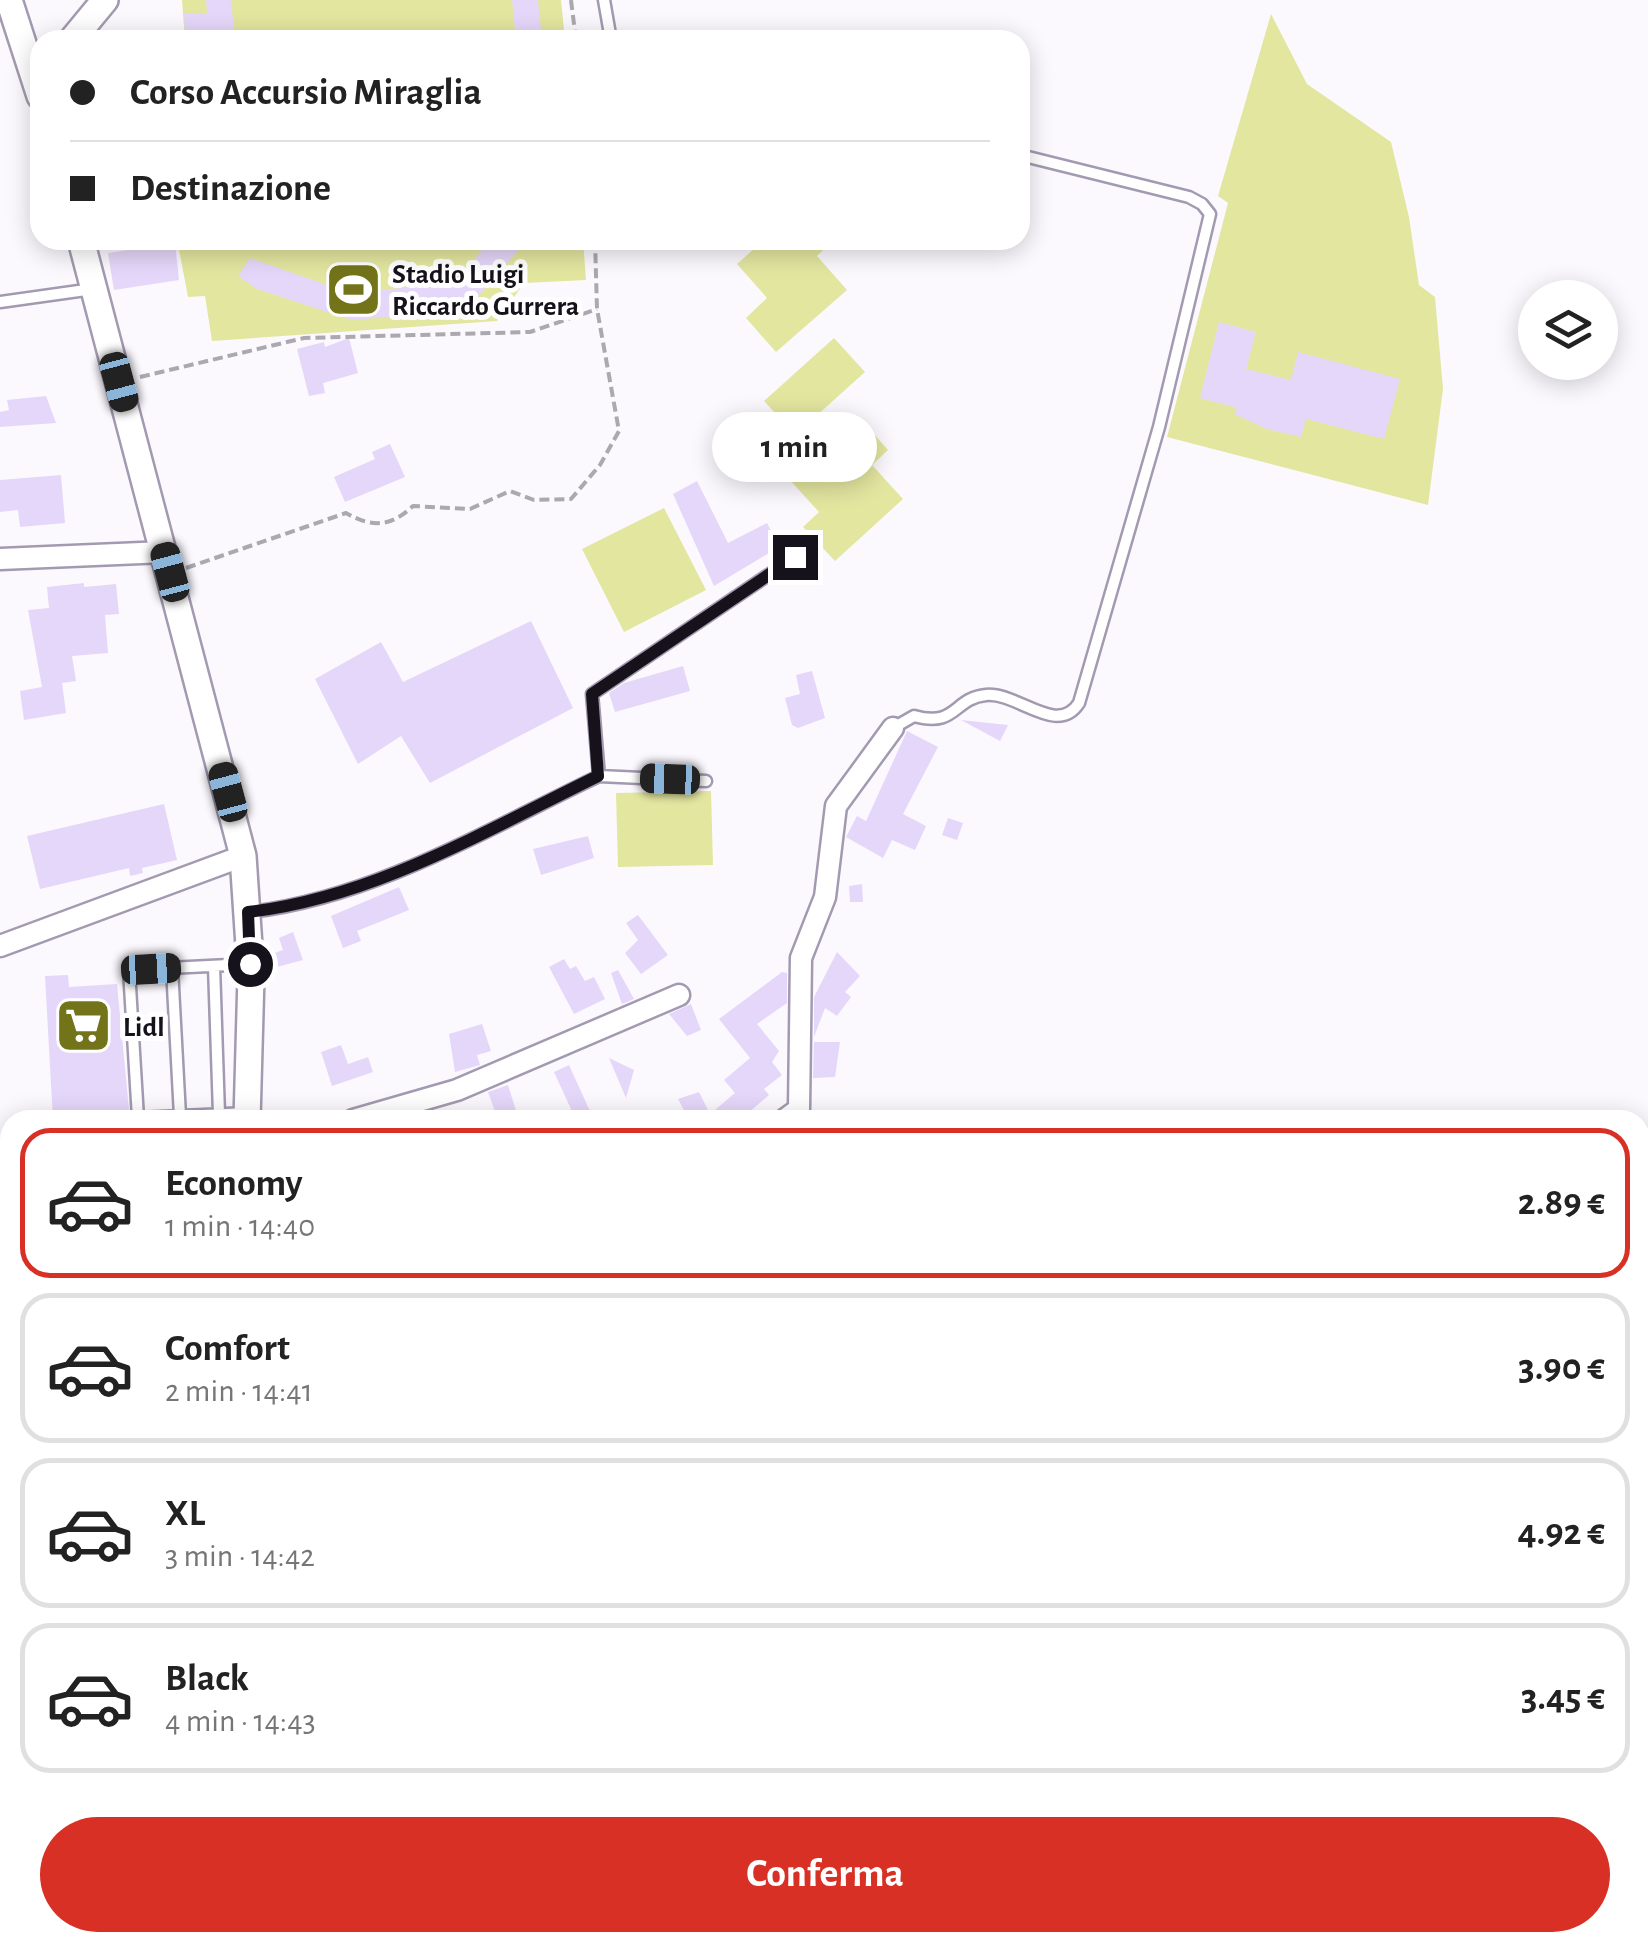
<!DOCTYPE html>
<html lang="it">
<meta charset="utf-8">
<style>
:root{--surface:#fff;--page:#f2f2f2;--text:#222;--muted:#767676;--line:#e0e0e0;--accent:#d93025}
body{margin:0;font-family:"Alegreya Sans",sans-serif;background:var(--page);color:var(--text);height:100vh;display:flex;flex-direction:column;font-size:38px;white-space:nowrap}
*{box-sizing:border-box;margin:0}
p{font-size:32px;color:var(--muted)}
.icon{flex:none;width:55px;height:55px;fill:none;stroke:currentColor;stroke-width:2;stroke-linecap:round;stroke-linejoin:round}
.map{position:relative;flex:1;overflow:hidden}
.drawer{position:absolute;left:0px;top:1110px;width:1650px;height:842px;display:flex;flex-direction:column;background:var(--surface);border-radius:30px 30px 0 0;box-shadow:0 5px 25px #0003}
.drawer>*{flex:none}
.hud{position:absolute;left:30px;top:30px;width:1000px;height:220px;border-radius:30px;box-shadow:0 5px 25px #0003;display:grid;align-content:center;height:220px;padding:0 40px;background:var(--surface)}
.tools{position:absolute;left:1518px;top:280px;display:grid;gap:20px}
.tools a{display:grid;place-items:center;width:100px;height:100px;border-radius:50%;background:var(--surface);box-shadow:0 5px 25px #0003;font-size:50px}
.end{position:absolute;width:45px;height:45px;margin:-22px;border:12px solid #16121b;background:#fff;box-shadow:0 0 0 5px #fff}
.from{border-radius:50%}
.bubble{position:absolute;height:70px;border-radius:35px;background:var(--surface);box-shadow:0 5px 25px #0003;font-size:32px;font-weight:600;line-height:70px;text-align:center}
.car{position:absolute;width:30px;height:60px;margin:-30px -15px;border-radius:12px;box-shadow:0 0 8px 2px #0007;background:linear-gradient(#222 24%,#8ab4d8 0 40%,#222 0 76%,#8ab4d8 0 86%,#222 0)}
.hud b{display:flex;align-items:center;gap:35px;height:95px;font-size:38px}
.hud b+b{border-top:2px solid var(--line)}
.hud i{width:25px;height:25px;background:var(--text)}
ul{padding:18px 0 0;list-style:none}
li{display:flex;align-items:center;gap:30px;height:150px;margin:0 20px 15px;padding:0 20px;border:5px solid var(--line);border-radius:30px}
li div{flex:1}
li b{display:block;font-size:38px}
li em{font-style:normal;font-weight:600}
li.active{border-color:var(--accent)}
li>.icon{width:90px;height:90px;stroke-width:1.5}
.cta{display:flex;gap:20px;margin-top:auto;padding:20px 40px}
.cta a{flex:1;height:115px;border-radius:60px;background:var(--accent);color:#fff;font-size:40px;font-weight:600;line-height:115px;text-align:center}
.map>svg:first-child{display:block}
.green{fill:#e3e69f}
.building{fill:#e5d7f9}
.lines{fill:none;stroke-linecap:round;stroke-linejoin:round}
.service-casing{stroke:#a39ab1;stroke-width:15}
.minor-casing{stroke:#a39ab1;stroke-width:25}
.tertiary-casing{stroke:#a39ab1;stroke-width:30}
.secondary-casing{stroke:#a39ab1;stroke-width:32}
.path{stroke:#aba8af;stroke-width:4;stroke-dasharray:10 5;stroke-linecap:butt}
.service{stroke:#fff;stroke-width:10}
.minor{stroke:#fff;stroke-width:20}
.tertiary{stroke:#fff;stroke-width:25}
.secondary{stroke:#fff;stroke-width:28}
.route{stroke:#16121b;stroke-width:12}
.labels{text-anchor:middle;stroke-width:10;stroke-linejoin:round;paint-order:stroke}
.poi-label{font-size:28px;font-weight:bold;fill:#16121b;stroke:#fff;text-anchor:start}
</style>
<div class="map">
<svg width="1648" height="1951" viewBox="0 0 1648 1951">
<rect width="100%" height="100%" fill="#fbf9fe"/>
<path class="green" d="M182,0H561L565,40H185Z
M1271,14L1307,84L1391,142L1409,217L1419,285L1435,297L1443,389L1428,505L1167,437L1228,203L1218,196Z
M194,240H583L586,280L524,283L497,321L212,341L205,296L188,297L178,244Z
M764,240H834L817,256L847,290L776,352L746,318L767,298L737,264Z
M834,338L865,372L795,435L764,401Z
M857,415L888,450L872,465L903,499L835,561L803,527L819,512L788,478Z
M664,508L706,590L624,632L582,549Z
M711,791L713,865L618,867L616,793Z"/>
<path class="building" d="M206,0H231L235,40H185L184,14L207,13Z
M512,0H538L542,40H516Z
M491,240H527L466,310L352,320L257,289L238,276L250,258L350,293L454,283Z
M175,243L179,280L114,290L108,253Z
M1219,322L1256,332L1246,369L1291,380L1298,352L1400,379L1384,439L1306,419L1301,437L1267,429L1234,414L1237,408L1200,398Z
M349,338L358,373L323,383L325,393L309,396L297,349L324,342L325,347Z
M46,396L56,423L0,427V412L9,410L7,400Z
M390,444L405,477L345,502L334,477L375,459L372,452Z
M61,475L65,523L20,527L18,510L0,512V480Z
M697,481L728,543L767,523L779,547L714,586L673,494Z
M84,583V587L116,584L119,614L105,615L108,653L72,656L76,681L62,683L66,713L24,720L20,691L42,687L28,610L49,608L47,587Z
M531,621L573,708L430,783L401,736L358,764L315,679L381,642L403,682Z
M683,666L690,691L615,712L609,693L624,683Z
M812,671L825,718L798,728L792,725L785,698L800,694L796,675Z
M961,720L1008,725L1000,741Z
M907,731L938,747L903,814L926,826L915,850L892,840L883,858L846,837L857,816L866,821Z
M164,804L177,860L142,868L143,873L130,876L129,868L40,889L27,836Z
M948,818L963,823L957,840L942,835Z
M588,836L594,858L541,875L533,849Z
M862,884L863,902H850L849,886Z
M399,887L409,910L357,931L361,941L343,948L331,916Z
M638,915L668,955L641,974L625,953L638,940L626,923Z
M293,932L303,960L273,968L269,955L283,950L279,938Z
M837,952L860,976L845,992L851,997L837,1016L825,1008L814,1037V997Z
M564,959L570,969L576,966L585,981L594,977L605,999L574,1014L549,967Z
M618,970L634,999L622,1004L611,973Z
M782,972L787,973V1003L757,1024L779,1051L772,1062L782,1075L764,1089L769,1095L740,1120H689L678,1099L699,1092L710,1114L735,1093L724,1080L750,1058L719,1019Z
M68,975L69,987L117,984L130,1120H53L45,976Z
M691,1004L701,1030L687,1036L669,1014Z
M482,1024L491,1051L477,1055L480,1065L455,1072L449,1034Z
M814,1042H840L835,1077L813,1078Z
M341,1045L348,1064L368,1057L373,1072L332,1086L321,1052Z
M609,1058L634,1070L626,1098Z
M569,1065L594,1120H576L554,1072Z
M508,1085L519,1120H498L488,1092Z"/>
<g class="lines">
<defs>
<path id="service" d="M604,0L611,40
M0,302L93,289
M893,728L914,716C957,728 953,698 986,695C1018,692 1057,737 1079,703L1159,427L1210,214L1202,204L1189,197L1020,155
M599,776L706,781
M250,912C373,898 488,829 599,776L592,694L795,557
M214,966L219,1114
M172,968L180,1116
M247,1113L138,1118L129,970L249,964
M10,1464L3,1483L10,1500
M1386,1942L1388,1951"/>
<path id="minor" d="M0,559L165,552
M0,946L243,856
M353,1120L457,1090L679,995
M784,1120L799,1109L801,958L825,897L836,806L893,728
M1640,1512L1648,1516
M1640,1595L1648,1598
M0,1597L10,1570
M0,1623L10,1626
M1640,1733L1648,1705
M0,1755L10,1759
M1640,1769L1648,1772
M1217,1942L1238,1951
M1605,1942L1625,1951
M1556,1951L1557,1942"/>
<path id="tertiary" d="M9,0L40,96
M72,40L105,0
M81,240L243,856L251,976L247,1120
M1640,1163L1648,1159
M139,1951L140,1942
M1003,1951L1008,1942"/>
<path id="secondary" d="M0,1381L10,1382
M1640,1424L1648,1425"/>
</defs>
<use href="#service" class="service-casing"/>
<use href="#minor" class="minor-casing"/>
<use href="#tertiary" class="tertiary-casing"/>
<use href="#secondary" class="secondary-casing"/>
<path class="path" d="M571,0L576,40
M140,377L304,338L530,332L597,309
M186,568L346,513C372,528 391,527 413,506L470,509L510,491L534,500L571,499L600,465L619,431L597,309L595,240
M0,1877L10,1880
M495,1942L498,1951"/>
<use href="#service" class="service"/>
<use href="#minor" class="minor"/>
<use href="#tertiary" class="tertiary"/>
<use href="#secondary" class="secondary"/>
</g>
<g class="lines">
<path class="route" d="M250,964L248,912C373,898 487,830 598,776L592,694L795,557"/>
</g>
<defs>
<symbol id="stadium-square" viewBox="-11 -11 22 22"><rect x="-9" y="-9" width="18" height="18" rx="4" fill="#73741a" stroke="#fff"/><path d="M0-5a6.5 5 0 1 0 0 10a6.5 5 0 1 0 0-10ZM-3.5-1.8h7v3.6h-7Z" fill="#fff"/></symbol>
<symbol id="supermarket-square" viewBox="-11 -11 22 22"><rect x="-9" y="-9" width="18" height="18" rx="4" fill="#73741a" stroke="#fff"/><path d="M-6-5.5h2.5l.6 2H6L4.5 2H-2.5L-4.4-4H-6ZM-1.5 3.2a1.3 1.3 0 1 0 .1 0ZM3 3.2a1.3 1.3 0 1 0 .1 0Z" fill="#fff"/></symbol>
</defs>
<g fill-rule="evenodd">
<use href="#stadium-square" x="322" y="258" width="63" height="63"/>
<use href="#supermarket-square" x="52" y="994" width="63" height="63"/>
</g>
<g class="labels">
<g class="poi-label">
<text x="392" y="283">Stadio Luigi<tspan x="392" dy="32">Riccardo Gurrera</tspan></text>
<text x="123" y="1036">Lidl</text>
</g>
</g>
</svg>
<div class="tools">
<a><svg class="icon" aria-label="layers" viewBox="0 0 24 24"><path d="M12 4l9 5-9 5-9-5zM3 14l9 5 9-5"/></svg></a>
</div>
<i class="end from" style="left:250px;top:964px"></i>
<i class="end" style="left:795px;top:557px"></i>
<div class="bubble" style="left:712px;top:412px;width:165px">1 min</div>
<i class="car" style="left:119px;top:382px;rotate:165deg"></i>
<i class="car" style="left:170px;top:572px;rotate:345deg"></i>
<i class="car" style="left:670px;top:779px;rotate:272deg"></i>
<i class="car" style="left:228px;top:792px;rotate:345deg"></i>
<i class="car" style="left:151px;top:969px;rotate:87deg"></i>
<div class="hud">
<b><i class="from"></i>Corso Accursio Miraglia</b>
<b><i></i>Destinazione</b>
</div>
<section class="drawer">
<ul>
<li class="active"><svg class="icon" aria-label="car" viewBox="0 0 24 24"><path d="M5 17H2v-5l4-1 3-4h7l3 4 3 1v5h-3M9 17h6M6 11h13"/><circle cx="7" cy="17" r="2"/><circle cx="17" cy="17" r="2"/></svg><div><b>Economy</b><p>1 min · 14:40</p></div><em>2.89 €</em></li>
<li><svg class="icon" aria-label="car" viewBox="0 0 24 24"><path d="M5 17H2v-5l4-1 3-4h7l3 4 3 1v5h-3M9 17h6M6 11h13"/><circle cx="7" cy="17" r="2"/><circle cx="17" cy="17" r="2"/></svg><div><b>Comfort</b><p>2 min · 14:41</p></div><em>3.90 €</em></li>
<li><svg class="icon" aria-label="car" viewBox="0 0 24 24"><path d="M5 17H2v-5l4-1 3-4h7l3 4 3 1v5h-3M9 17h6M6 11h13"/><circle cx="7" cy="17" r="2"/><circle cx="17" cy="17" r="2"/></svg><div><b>XL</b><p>3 min · 14:42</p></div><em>4.92 €</em></li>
<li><svg class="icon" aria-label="car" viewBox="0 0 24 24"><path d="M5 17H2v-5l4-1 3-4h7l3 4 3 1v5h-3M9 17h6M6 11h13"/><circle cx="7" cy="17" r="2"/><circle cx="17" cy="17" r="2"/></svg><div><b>Black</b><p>4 min · 14:43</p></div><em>3.45 €</em></li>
</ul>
<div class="cta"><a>Conferma</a></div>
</section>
</div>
